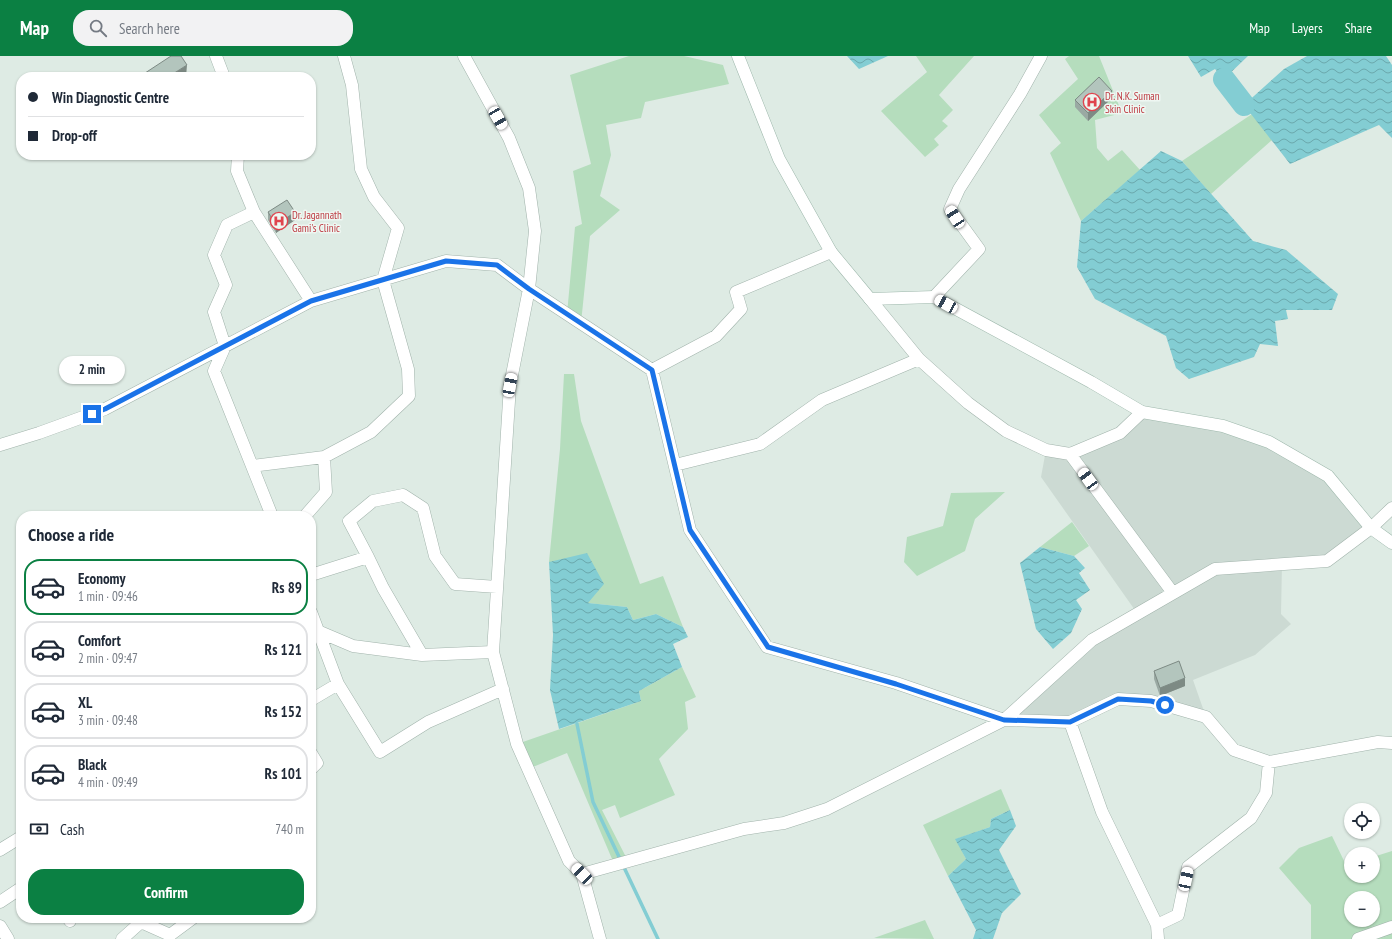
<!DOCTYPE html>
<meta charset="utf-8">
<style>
:root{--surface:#fff;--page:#f2f2f3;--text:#1f2937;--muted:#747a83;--line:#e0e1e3;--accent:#0b8043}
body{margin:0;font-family:"PT Sans Narrow",sans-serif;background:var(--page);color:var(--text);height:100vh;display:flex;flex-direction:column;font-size:15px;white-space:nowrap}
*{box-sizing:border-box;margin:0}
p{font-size:13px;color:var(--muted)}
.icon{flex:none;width:22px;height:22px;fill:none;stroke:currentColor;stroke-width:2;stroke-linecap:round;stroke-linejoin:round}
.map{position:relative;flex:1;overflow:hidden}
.sheet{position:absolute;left:16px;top:455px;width:300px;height:412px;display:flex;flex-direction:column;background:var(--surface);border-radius:16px;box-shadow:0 1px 3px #0004}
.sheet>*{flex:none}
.banner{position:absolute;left:16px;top:16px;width:300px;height:88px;border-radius:16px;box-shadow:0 1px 3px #0004;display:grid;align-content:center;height:88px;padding:0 12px;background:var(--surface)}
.tools{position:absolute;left:1344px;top:747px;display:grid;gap:8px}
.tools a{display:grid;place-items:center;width:36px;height:36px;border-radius:50%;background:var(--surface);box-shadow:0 1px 3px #0004;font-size:20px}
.end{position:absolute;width:18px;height:18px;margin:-9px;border:5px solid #1a73e8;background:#fff;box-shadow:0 0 0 2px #fff}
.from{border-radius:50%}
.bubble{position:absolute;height:28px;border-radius:14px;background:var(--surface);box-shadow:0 1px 3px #0004;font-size:13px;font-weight:600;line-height:28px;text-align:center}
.car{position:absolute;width:12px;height:24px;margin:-12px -6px;border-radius:5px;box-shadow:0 0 3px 1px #0007;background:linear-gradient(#fff 24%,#345 0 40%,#fff 0 76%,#345 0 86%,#fff 0)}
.banner b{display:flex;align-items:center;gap:14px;height:38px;font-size:15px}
.banner b+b{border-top:1px solid var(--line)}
.banner i{width:10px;height:10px;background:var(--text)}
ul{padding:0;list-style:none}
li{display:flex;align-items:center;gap:12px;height:56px;margin:0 8px 6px;padding:0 4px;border:2px solid var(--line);border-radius:16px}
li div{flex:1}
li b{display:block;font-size:15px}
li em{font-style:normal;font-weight:600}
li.current{border-color:var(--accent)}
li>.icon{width:36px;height:36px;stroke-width:1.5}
h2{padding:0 12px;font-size:18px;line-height:48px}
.pay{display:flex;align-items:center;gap:10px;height:44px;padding:0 12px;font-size:15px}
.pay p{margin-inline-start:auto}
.button{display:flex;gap:8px;margin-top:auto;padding:8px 12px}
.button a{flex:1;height:46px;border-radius:16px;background:var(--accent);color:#fff;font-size:16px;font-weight:600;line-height:46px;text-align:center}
header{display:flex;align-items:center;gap:24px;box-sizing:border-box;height:56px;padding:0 20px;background:var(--accent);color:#fff}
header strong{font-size:19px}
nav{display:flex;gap:22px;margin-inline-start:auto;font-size:14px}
.search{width:280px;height:36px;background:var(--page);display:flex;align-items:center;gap:10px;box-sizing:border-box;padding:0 14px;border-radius:16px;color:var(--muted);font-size:15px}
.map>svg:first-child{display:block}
.built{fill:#ccdad3}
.grass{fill:#b5ddbd;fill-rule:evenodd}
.water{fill:url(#water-waves)}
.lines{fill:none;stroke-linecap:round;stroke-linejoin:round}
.stream{stroke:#83cdd3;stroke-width:3.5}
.river{stroke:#83cdd3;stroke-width:22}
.street-casing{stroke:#a1b3ab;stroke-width:13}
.secondary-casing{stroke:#9db7ab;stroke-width:13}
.street{stroke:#fff;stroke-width:12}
.secondary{stroke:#fff;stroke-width:12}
.wall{fill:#9aa9a3}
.shaded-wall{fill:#7d8a84}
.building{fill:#b3c5bd;stroke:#7d8a84}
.route{stroke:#1a73e8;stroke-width:5}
.labels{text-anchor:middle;stroke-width:3;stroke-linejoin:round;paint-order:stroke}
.health-label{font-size:11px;fill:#be3a42;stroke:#eef7f2;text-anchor:start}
</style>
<header>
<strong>Map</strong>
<div class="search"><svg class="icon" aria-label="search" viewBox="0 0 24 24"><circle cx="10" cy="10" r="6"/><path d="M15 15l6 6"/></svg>Search here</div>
<nav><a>Map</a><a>Layers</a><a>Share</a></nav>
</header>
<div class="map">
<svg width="1392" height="883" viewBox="0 0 1392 883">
<defs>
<pattern id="water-waves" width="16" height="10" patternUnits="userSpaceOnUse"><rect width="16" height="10" fill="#83cdd3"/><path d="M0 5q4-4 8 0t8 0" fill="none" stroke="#6ba8ac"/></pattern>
</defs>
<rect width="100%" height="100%" fill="#deebe4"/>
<path class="built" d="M1142,356L1223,370L1328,420L1371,472L1327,505L1282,508L1281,558L1291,568L1255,599L1193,624L1206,661L1118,643L1070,666L1004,664L1092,584L1137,557L1041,421L1046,394L1070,398L1120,377Z"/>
<path class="grass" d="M629,0H684L723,9L729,28L645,46L641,62L606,69L611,99L600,140L620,154L590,180L581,267L567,258L575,171L582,168L573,115L591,108L570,19Z
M916,0H974L939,39L953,54L942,65L948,70L934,83L939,89L925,101L881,55L927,16Z
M1069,0H1099L1122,57L1095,64L1097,92L1108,105L1122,94L1140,114L1081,165L1050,97L1061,87L1039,59L1078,23L1065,3Z
M1252,58L1272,84L1211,138L1182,105Z
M564,318H574L581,365L640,528L663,520L683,571L656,558L633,564L627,551L587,547L549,506L560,393Z
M1005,436L975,463L965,495L917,520L904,506L907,481L943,470L951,437Z
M1072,466L1089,490L1074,500L1040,491Z
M682,611L696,641L685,646L688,673L659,703L675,739L620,762L615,749L602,754L628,805L615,810L567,697L528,713L517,688L641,645L639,635Z
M1001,733L1010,754L991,763L990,771L956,783L966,803L948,820L923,769Z
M1332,780L1346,809L1351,807V820H1373V801L1392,795V883H1311V849L1279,812L1299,792ZM1351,842H1373V864H1351Z
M925,864L934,883L874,882Z"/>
<path class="water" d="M847,0H888L859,13Z
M1188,0H1248L1224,23L1215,13L1201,21Z
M1307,0H1386L1392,9V82L1379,69L1290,108L1244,49L1284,13Z
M1161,95L1182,105L1253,185L1286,194L1338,238L1332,254H1286L1288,263L1275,265L1278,290L1260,288L1254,301L1189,323L1176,312L1166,280L1095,243L1077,211L1081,165Z
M1040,491L1074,500L1085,512L1079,517L1090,534L1076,544L1082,553L1071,577L1053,593L1036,573L1020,507Z
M587,497L604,528L588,547L627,551L633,564L656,558L683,571L688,581L673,588L682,611L639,635L641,645L559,673L550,634L553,579L549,506Z
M1010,754L1016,770L999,794L1021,838L1002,857L993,883H973L976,874L948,820L966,803L955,783L990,771L991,763Z"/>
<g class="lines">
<path class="stream" d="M577,668L593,746L658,883"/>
<path class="river" d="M1224,23L1244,49"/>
<defs>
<path id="street" d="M216,0L224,21
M464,0L509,82L529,132L535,175L529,233L510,329L493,596L517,688L569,805L582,818L600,883
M238,99L237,115L254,156L311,245
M254,156L227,169L214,199L226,229L214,256L225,290L214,315L272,460
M934,241L979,193L950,153L959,133L1020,38L1041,0
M870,243L919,303L968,347L1006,375L1046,394L1070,398L1120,377L1142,356
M652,314L716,280L741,253L736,236L831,196
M0,389L39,377L105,353L311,245L446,205L497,209L529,233L652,314L690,474L767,591L896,627L1004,664L1070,666L1118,643L1151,645L1206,661L1234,694L1269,706L1378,686L1392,687
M1070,398L1173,537
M675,409L760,388L822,344L919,303
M252,410L324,401L371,376L409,340L408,313L383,224L398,172L374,141L361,113L352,29L344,0
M305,460L326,436L324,401
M368,501L383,532L422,599
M311,519L368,501L349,465L373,445L403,439L423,452L435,500L455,528L497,531
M311,556L338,628L380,696L428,666L503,633
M320,576L353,590L422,599L493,596
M311,644L338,628
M1070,666L1102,756L1157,869L1158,883
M311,697L317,707L311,713
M0,794L21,781
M582,818L744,773L784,767L827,753L1004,664L1092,584L1215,513L1327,505L1371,472L1392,452
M0,846L21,832
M68,862L70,865
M1157,869L1178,859L1188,811L1251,762L1266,737L1269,706
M0,870L8,883
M122,883L141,866L170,879L193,862
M1358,883L1392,871"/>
<path id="secondary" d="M738,0L779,103L831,196L870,243L934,241L1091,326L1142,356L1223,370L1269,386L1328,420L1371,472L1392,487"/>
</defs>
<use href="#street" class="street-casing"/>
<use href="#secondary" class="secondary-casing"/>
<use href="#street" class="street"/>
<use href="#secondary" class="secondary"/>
</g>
<path class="wall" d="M1112,42L1088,65L1075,51V44Z
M268,156L295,164L276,177L268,164Z
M1154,615L1185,630L1160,640L1154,623Z"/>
<path class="shaded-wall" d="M187,9L186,21H168Z
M1112,35V42L1088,65V57Z
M295,156V164L276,177V169Z
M1185,622V630L1160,640V632Z"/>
<path class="building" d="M171,0H181L187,9L168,21H139Z
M1099,21L1112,35L1088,57L1075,44Z
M287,144L295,156L276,169L268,156Z
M1179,605L1185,622L1160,632L1154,615Z"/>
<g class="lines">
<path class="route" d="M92,358L105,353L311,245L446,205L497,209L529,233L652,314L690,474L768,591L896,628L1004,664L1070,666L1118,643L1151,645L1165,649"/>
</g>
<defs>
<symbol id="hospital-ring" viewBox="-11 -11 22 22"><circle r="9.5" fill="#eef7f2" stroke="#e0444e" stroke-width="1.5"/><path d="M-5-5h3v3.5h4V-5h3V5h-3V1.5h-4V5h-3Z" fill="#e0444e"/></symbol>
</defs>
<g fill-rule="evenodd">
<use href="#hospital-ring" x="1082" y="36" width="20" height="20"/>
<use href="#hospital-ring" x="269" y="155" width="20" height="20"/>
</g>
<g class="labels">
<g class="health-label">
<text x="1105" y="44">Dr. N.K. Suman<tspan x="1105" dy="13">Skin Clinic</tspan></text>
<text x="292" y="163">Dr. Jagannath<tspan x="292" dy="13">Gami's Clinic</tspan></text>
</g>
</g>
</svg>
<div class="tools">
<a><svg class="icon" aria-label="locate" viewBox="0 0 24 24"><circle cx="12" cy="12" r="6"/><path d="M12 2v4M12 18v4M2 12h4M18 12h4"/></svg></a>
<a>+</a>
<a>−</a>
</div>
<i class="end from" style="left:1165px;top:649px"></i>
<i class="end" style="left:92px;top:358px"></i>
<div class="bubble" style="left:59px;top:300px;width:66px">2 min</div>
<i class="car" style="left:498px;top:62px;rotate:150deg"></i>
<i class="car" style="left:955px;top:161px;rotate:327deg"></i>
<i class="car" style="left:946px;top:248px;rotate:299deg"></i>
<i class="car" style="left:510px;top:329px;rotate:11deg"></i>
<i class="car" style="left:1088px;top:423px;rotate:324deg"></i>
<i class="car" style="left:582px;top:818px;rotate:316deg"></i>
<i class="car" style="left:1186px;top:823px;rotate:12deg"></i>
<div class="banner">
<b><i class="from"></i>Win Diagnostic Centre</b>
<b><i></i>Drop-off</b>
</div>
<section class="sheet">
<h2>Choose a ride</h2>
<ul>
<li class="current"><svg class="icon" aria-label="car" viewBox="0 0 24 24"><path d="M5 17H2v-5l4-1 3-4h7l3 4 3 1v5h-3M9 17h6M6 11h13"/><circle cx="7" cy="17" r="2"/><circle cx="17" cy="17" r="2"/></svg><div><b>Economy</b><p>1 min · 09:46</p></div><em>Rs 89</em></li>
<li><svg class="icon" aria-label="car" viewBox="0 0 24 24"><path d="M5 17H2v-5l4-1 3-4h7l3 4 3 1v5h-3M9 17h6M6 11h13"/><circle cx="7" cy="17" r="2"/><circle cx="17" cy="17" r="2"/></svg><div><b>Comfort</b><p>2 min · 09:47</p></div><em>Rs 121</em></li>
<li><svg class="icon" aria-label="car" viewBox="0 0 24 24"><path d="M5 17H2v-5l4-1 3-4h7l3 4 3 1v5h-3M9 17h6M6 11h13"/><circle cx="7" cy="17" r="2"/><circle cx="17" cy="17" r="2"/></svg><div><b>XL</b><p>3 min · 09:48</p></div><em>Rs 152</em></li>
<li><svg class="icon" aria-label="car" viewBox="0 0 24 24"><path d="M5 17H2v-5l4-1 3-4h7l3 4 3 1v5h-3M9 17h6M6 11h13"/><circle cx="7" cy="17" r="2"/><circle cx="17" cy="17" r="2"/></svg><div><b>Black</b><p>4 min · 09:49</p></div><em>Rs 101</em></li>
</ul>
<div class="pay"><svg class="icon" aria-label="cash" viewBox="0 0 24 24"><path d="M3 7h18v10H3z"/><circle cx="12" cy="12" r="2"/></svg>Cash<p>740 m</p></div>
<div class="button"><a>Confirm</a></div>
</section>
</div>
